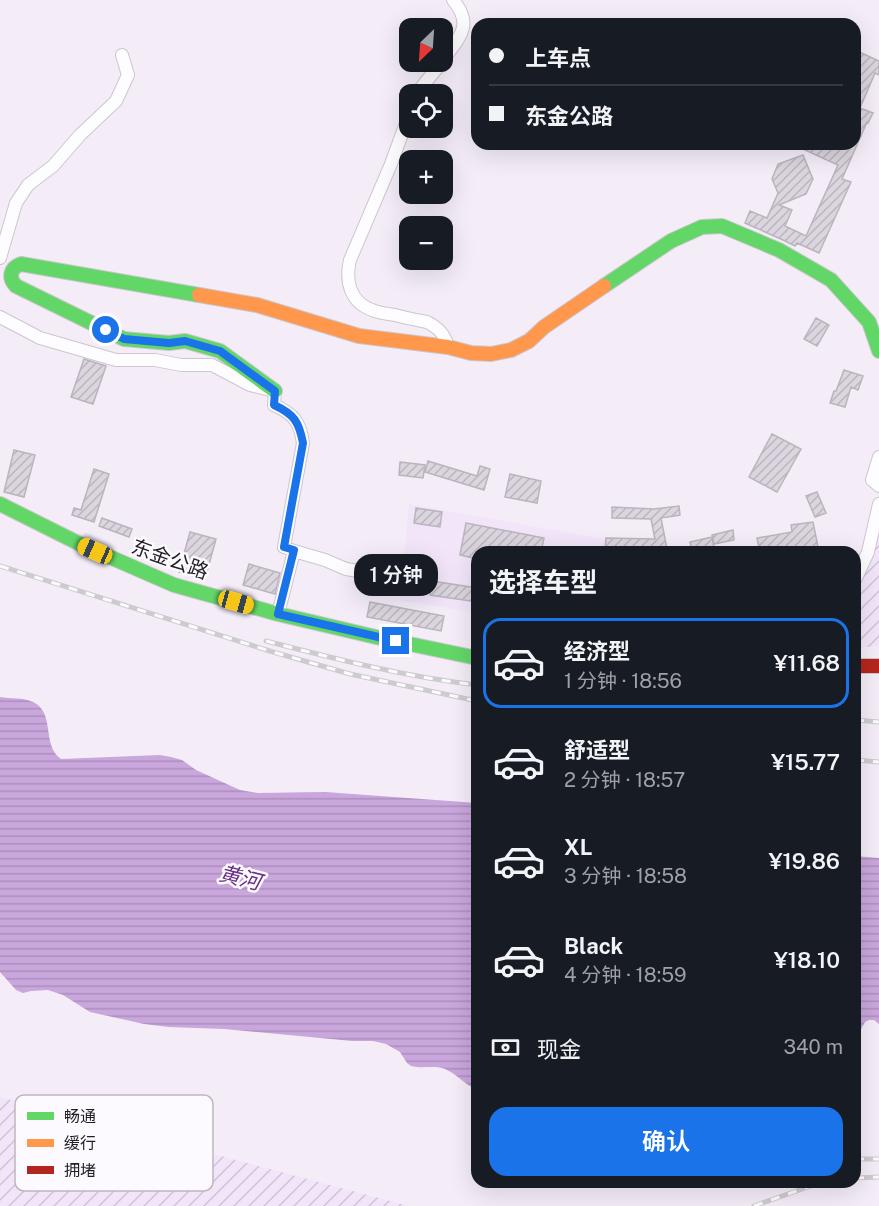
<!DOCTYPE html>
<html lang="zh">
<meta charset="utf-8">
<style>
:root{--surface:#171b24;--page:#20242c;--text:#f1f3f6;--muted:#9ea1a6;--line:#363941;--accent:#1a73e8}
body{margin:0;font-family:"Public Sans","Noto Sans SC",sans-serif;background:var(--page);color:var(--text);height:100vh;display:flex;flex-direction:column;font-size:22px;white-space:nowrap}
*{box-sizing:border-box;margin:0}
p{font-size:20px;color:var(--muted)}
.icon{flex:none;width:33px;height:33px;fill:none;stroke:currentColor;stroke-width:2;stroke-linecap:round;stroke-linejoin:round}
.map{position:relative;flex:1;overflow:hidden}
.details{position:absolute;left:471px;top:546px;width:390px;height:642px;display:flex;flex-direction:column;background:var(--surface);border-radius:18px;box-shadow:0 6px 24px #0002}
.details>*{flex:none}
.banner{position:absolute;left:471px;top:18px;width:390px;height:132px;border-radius:18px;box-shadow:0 6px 24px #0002;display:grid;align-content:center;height:132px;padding:0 18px;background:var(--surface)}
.needle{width:39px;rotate:205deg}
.tools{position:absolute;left:399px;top:18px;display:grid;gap:12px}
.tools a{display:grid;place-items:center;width:54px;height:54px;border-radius:12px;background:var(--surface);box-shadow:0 6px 24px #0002;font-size:30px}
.end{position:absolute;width:27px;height:27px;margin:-14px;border:8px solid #1a73e8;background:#fff;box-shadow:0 0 0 3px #fff}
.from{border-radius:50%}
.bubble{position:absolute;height:42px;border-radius:18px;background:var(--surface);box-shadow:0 6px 24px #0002;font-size:20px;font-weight:600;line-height:42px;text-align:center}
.car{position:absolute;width:18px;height:36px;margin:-18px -9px;border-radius:8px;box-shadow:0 0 4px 2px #0007;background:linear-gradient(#f5c518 24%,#345 0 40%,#f5c518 0 76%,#345 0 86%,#f5c518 0)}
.banner b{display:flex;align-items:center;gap:21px;height:57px;font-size:22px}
.banner b+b{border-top:2px solid var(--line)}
.banner i{width:15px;height:15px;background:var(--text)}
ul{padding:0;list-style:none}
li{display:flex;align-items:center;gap:18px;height:90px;margin:0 12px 9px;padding:0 6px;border:3px solid transparent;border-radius:18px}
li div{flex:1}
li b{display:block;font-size:22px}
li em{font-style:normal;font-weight:600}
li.on{border-color:var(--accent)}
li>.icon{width:54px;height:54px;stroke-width:1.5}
h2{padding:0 18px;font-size:27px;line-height:72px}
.pay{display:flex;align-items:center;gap:15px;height:66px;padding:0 18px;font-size:22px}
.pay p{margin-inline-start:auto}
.button{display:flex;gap:12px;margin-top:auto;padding:12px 18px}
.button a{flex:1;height:69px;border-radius:18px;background:var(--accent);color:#fff;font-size:24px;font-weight:600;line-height:69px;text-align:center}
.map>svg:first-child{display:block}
.built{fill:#f2e5fa}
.industrial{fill:url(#industrial-furrows)}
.water{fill:url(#water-rules)}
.building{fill:url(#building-hatch);stroke:#bab4bd;stroke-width:1.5}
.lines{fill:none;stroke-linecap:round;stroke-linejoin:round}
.street-casing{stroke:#ccc6cf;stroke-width:14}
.fast-casing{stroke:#ccc6cf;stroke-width:16}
.slow-casing{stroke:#ccc6cf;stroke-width:16}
.jam-casing{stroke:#ccc6cf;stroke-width:16}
.street{stroke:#fdfcfe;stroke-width:12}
.fast{stroke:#63d668;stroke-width:14}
.slow{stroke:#ff974d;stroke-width:14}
.jam{stroke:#b3261e;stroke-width:14}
.rail-casing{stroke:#cdcbce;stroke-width:5}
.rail{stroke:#fcfafe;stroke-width:3;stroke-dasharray:9;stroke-linecap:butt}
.route{stroke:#1a73e8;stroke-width:8}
.labels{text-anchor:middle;stroke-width:5;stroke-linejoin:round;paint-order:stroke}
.street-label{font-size:20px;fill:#231e26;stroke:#fcfafe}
.water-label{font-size:21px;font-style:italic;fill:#692f84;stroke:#fcfafe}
.key{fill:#fcfafe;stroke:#bbb8bd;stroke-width:1.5}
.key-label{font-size:16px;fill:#231e26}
</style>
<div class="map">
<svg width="879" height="1206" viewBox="0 0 879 1206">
<defs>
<pattern id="industrial-furrows" width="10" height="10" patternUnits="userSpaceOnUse" patternTransform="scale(1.5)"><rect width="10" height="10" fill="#f2e5fa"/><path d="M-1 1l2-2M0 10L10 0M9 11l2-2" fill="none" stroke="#cfc4d6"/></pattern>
<pattern id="water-rules" width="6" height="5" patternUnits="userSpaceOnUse" patternTransform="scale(1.5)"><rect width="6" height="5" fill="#c9a6dc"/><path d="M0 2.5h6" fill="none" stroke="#ac8ebd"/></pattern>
<pattern id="building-hatch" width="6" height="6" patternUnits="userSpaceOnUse" patternTransform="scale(1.5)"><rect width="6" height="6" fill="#dad5de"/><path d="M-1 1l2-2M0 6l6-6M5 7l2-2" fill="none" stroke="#bbb6be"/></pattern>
</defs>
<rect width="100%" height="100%" fill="#f4edf8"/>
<path class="built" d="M409,504L611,540L609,552H477V613L400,600Z"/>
<path class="industrial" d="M879,518V646L855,648V591Z
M0,1097L409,1206H0Z"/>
<path class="water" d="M0,697C11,699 23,697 33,702C56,713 41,745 61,759L160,755L171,757L182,760L196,770L240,790L258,793L325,792L477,803V1090C465,1085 457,1074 445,1069C434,1065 422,1069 411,1066L407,1063L400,1052L386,1044L373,1041H352L224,1029L169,1027L144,1024L90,1012L63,995L48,990L31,991L23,993L16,990L0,972Z
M855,856L879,858V1024L874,1020H869L865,1022L855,1040Z"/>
<path class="building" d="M855,50L879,61V75L875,73L860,108L873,113L868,123L867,122L842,179L851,182L819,253L797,243L795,246L783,240L745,223L750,211L767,218L778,193L772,179L778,164L803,155L813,179L806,194L779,205L792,210L785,226L806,236L838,165L792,144H855Z
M816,318L829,325L817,346L804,339Z
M84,359L106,366L93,404L71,397Z
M844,370L863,376L858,390L851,387L845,407L830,403L834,391H836Z
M772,434L801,449L777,492L749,477Z
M14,450L35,455L24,497L4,492Z
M428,461L477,476L480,466L490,469L484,490L425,472Z
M400,462L425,465L423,478L399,475Z
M94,469L109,474L94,522L72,515L74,508L81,510Z
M510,474L541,481L537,503L505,497Z
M817,492L826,513L815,517L806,496Z
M679,506L680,515L661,518L667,549L654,552L605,550L606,538L655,539L651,519L612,518V507L654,509Z
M416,508L442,512L440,527L414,523Z
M102,518L132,529L129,537L99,526Z
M813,522L819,552H760L757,538L792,532L791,525Z
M466,523L544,538L541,552H477V559L460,555Z
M733,530L734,540L714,544L712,535Z
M190,532L216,539L205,579L179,572Z
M712,537L714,548L692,552L690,542Z
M249,564L280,573L275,594L243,585Z
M432,581L477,588V602L430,595Z
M370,602L444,616L441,631L367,617Z"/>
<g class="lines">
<defs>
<path id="street" d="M442,61C458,39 475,26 453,0
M416,94L442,62
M410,112L391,164L350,260C345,281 350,302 372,310C379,313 388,314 395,315C406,318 416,320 427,322C439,328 445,335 448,347
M0,258L16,203L28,185L53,166L80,135L116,101L128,75L122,55
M0,317L40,338L116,360H155L181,365H212L250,385L275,391L274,405C294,414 300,422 303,443L284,547L294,551L278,614
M879,457L872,480L879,486
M294,551L325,560L346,569L396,577
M855,580L868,552L879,504"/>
<path id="fast" d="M604,286L671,241L702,227L722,226L779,250L831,280L869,322L879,351
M199,295L21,264C10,268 8,278 16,286L124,339L169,343L185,341L220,351L275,391
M0,504L80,544L174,585L278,614L376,637L477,658"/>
<path id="slow" d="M199,295L257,305L359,336L448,347L471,353L491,354L511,350L529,341L544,327L604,286"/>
<path id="jam" d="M855,666H879"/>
</defs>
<use href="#street" class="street-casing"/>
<use href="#fast" class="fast-casing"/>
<use href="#slow" class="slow-casing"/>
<use href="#jam" class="jam-casing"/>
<use href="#street" class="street"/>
<use href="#fast" class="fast"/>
<use href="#slow" class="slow"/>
<use href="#jam" class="jam"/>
<defs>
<path id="rail" d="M0,566L273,652L350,674L477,701
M266,641C336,659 406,677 477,685
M855,720L879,722
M855,760L879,762
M855,1159H879
M855,1178L879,1177
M754,1206L822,1182"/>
</defs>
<use href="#rail" class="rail-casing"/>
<use href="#rail" class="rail"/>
</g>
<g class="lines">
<path class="route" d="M106,330L124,339L169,343L185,341L220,351L275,391L274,405C294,414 299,422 303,443L284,547L294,550L278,614L396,641"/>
</g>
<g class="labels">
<g class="street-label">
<text transform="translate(170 559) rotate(20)" y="7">东金公路</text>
</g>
<g class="water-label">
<text transform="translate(240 878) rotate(14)" y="7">黄河</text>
</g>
</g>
<rect x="15" y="1095" width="198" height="96" rx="9" class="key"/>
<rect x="27" y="1112" width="27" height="8" fill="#63d668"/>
<rect x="27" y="1139" width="27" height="8" fill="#ff974d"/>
<rect x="27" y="1166" width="27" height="8" fill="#b3261e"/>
<g class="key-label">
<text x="64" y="1122">畅通</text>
<text x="64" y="1149">缓行</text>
<text x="64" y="1176">拥堵</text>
</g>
</svg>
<div class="tools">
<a><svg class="needle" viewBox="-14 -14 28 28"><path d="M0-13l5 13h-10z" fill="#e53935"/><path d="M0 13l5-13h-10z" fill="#9ea1a6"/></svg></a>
<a><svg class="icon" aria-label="locate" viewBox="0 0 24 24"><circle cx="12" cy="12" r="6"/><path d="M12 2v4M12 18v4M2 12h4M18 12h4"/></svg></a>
<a>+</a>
<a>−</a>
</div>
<i class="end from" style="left:106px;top:330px"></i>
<i class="end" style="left:396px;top:641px"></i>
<div class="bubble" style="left:354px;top:554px;width:84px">1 分钟</div>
<i class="car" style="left:95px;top:551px;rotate:294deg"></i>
<i class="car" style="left:236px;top:602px;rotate:106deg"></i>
<div class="banner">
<b><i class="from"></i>上车点</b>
<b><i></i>东金公路</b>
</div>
<section class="details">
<h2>选择车型</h2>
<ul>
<li class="on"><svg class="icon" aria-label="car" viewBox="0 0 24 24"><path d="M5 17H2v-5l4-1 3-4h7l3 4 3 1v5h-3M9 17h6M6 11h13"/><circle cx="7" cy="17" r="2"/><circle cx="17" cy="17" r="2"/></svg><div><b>经济型</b><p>1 分钟 · 18:56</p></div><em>¥11.68</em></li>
<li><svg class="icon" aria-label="car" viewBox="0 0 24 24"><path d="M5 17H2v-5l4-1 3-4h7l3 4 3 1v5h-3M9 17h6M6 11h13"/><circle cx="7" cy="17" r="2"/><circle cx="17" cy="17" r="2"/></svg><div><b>舒适型</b><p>2 分钟 · 18:57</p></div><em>¥15.77</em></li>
<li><svg class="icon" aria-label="car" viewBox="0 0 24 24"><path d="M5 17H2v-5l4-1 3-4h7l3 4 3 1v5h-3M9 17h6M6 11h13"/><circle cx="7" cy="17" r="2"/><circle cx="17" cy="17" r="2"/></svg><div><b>XL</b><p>3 分钟 · 18:58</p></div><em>¥19.86</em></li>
<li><svg class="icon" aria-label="car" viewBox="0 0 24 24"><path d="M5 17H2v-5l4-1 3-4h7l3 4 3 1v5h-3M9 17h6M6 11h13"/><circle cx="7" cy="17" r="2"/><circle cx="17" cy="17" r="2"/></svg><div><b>Black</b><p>4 分钟 · 18:59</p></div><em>¥18.10</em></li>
</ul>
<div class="pay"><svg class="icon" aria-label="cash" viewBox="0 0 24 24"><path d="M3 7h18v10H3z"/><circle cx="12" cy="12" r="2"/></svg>现金<p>340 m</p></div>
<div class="button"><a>确认</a></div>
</section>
</div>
